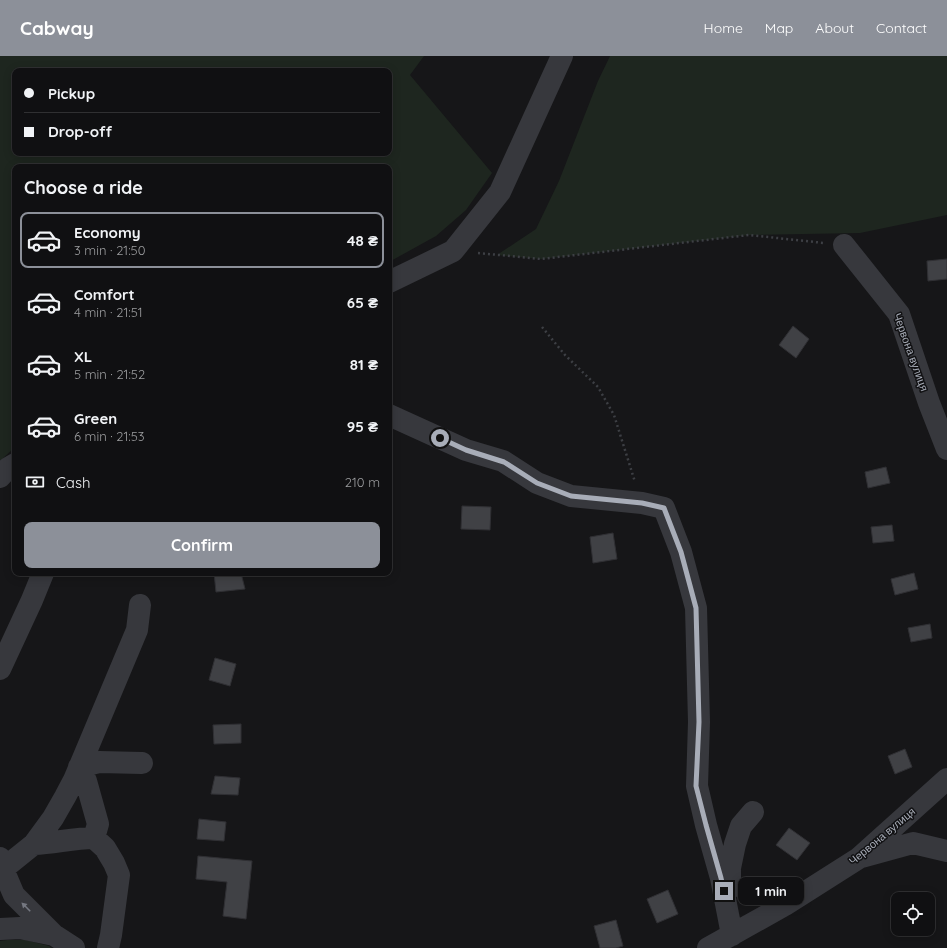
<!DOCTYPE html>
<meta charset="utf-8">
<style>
:root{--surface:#101012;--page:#19191b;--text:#f1f3f6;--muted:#9c9d9f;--line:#303032;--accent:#8c9099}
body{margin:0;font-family:Quicksand,sans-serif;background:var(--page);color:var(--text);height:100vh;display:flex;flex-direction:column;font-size:15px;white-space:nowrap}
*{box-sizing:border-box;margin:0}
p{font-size:13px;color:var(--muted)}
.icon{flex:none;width:22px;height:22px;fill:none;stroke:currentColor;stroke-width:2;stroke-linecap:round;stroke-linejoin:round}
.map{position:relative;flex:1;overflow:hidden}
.sheet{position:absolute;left:12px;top:108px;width:380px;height:412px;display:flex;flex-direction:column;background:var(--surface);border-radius:8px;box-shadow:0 2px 10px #0003,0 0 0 1px var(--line)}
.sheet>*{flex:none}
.top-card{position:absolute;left:12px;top:12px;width:380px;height:88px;border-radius:8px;box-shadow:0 2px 10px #0003,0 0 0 1px var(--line);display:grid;align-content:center;height:88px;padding:0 12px;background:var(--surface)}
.controls{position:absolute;left:891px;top:836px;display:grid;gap:8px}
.controls a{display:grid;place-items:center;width:44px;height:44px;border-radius:8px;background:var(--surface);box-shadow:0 2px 10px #0003,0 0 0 1px var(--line);font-size:20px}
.end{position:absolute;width:18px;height:18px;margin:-9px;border:5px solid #a8adb8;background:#111;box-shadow:0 0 0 2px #111}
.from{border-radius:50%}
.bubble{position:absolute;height:28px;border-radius:8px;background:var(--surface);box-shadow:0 2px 10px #0003,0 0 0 1px var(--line);font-size:13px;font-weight:800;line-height:28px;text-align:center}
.top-card b{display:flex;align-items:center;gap:14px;height:38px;font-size:15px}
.top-card b+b{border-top:1px solid var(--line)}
.top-card i{width:10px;height:10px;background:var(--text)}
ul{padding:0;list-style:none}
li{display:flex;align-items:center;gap:12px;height:56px;margin:0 8px 6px;padding:0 4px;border:2px solid transparent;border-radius:8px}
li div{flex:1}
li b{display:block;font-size:15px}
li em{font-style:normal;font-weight:800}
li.selected{border-color:var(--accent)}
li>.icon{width:36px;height:36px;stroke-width:1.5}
h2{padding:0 12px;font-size:18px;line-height:48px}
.pay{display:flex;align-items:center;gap:10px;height:44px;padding:0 12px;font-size:15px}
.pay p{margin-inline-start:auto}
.cta{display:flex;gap:8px;margin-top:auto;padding:8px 12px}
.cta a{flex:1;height:46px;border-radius:8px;background:var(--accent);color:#fff;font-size:16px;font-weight:800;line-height:46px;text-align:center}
header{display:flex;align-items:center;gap:24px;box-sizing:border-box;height:56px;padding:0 20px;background:var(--accent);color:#fff}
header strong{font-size:19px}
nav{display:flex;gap:22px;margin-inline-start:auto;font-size:14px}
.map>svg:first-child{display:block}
.green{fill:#1e261f;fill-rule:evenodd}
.building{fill:#404145;stroke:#303034}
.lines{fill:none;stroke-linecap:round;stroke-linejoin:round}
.path{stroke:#3d3f44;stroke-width:2.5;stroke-dasharray:2 3;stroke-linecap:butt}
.minor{stroke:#37383d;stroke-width:22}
.oneway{fill:#757881}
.route{stroke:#a8adb8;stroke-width:5}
.labels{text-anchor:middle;stroke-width:3;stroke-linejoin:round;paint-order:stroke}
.street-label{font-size:11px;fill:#a8adb8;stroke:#111113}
</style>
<header>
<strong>Cabway</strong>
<nav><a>Home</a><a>Map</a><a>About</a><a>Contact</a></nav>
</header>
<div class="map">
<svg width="947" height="892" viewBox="0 0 947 892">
<rect width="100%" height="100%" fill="#161618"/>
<path class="green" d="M0,0H424L410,19L492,117L466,154L436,180L389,206V111H15V391L0,405ZM15,15H389V97H15Z
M610,0H947V159L860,177L749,179L541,203L497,199L536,173L559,125L598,25Z
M7,884H26L49,890L52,892H0V885Z"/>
<path class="building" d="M947,203V223L928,225L927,205Z
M793,270L809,283L796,302L779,289Z
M886,411L890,427L868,432L865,416Z
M462,450L491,451L490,474L461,473Z
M892,469L894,485L873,487L871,471Z
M613,477L617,503L593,507L590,481Z
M214,517H241L245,533L216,536Z
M914,517L918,533L895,539L891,523Z
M930,568L932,582L911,586L908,572Z
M215,602L236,608L230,630L209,624Z
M241,668V687L214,688L213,669Z
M905,693L912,711L895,718L888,700Z
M215,720L240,722L238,739L211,738Z
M199,763L226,766L224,785L197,783Z
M789,772L810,787L797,804L776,789Z
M198,800L252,805L246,863L223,860L227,826L196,823Z
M668,834L678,858L657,867L647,843Z
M616,864L623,890L616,892H600L594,870Z"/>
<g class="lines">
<path class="path" d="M478,197L541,203L749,179L824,187
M542,271L565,299L598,331L614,359L635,426"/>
<path class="minor" d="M844,189L899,258L929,347L947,393
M389,226L453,195L500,136L562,0
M389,359L466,394L503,405L537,427L571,440L642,447L664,452L681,496L696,552L699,666L697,730L706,769L721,822L732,879
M0,421L8,412L15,408
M0,613L32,544L43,517
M94,782L98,768L86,725L79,711L99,706L142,707
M34,788C55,787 74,782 94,782L105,792L114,807L119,819L111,879L108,892
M862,801L913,787L947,795
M0,802L3,813L14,839L54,879
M3,813L34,788L53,762L65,741L74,724L137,574L140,549
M729,833L730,826V812L735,788L741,770L753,756
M0,873L20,872L54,879L74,892
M708,892L785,849L859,802L947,723"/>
</g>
<defs><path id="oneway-solid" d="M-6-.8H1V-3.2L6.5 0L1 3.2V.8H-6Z"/></defs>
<use class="oneway" href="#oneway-solid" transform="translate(26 851) rotate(-135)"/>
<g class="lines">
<path class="route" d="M440,382L466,394L504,406L537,427L571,440L642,447L664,452L681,496L696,552L699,666L696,730L706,769L721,822L724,835"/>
</g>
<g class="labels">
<g class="street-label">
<text transform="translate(911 296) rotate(70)" y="4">Червона вулиця</text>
<text transform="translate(882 780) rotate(-40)" y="4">Червона вулиця</text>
</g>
</g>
</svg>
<div class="controls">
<a><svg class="icon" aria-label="locate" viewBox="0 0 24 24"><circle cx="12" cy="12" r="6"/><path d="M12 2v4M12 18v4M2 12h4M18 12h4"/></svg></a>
</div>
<i class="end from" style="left:440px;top:382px"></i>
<i class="end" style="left:724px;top:835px"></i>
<div class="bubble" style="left:738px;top:821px;width:66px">1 min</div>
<div class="top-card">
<b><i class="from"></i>Pickup</b>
<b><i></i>Drop-off</b>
</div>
<section class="sheet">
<h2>Choose a ride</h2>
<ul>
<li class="selected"><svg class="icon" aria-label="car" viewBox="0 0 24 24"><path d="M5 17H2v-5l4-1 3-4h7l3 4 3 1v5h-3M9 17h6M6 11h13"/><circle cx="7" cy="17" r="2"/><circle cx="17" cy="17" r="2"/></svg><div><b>Economy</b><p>3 min · 21:50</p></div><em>48 ₴</em></li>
<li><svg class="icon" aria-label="car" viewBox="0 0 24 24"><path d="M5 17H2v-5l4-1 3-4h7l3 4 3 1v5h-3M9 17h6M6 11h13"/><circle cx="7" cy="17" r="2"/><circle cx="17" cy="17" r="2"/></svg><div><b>Comfort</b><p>4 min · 21:51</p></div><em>65 ₴</em></li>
<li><svg class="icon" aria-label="car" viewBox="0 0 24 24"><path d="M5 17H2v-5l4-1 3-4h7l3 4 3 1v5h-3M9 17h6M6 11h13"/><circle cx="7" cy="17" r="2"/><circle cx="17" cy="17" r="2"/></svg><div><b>XL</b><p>5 min · 21:52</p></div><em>81 ₴</em></li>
<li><svg class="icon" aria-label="car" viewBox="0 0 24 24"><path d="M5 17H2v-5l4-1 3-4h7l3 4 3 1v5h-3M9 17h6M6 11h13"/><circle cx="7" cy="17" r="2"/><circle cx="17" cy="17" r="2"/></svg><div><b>Green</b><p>6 min · 21:53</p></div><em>95 ₴</em></li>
</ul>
<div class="pay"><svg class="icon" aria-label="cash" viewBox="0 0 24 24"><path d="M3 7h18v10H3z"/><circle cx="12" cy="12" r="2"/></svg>Cash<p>210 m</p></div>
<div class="cta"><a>Confirm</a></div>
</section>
</div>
